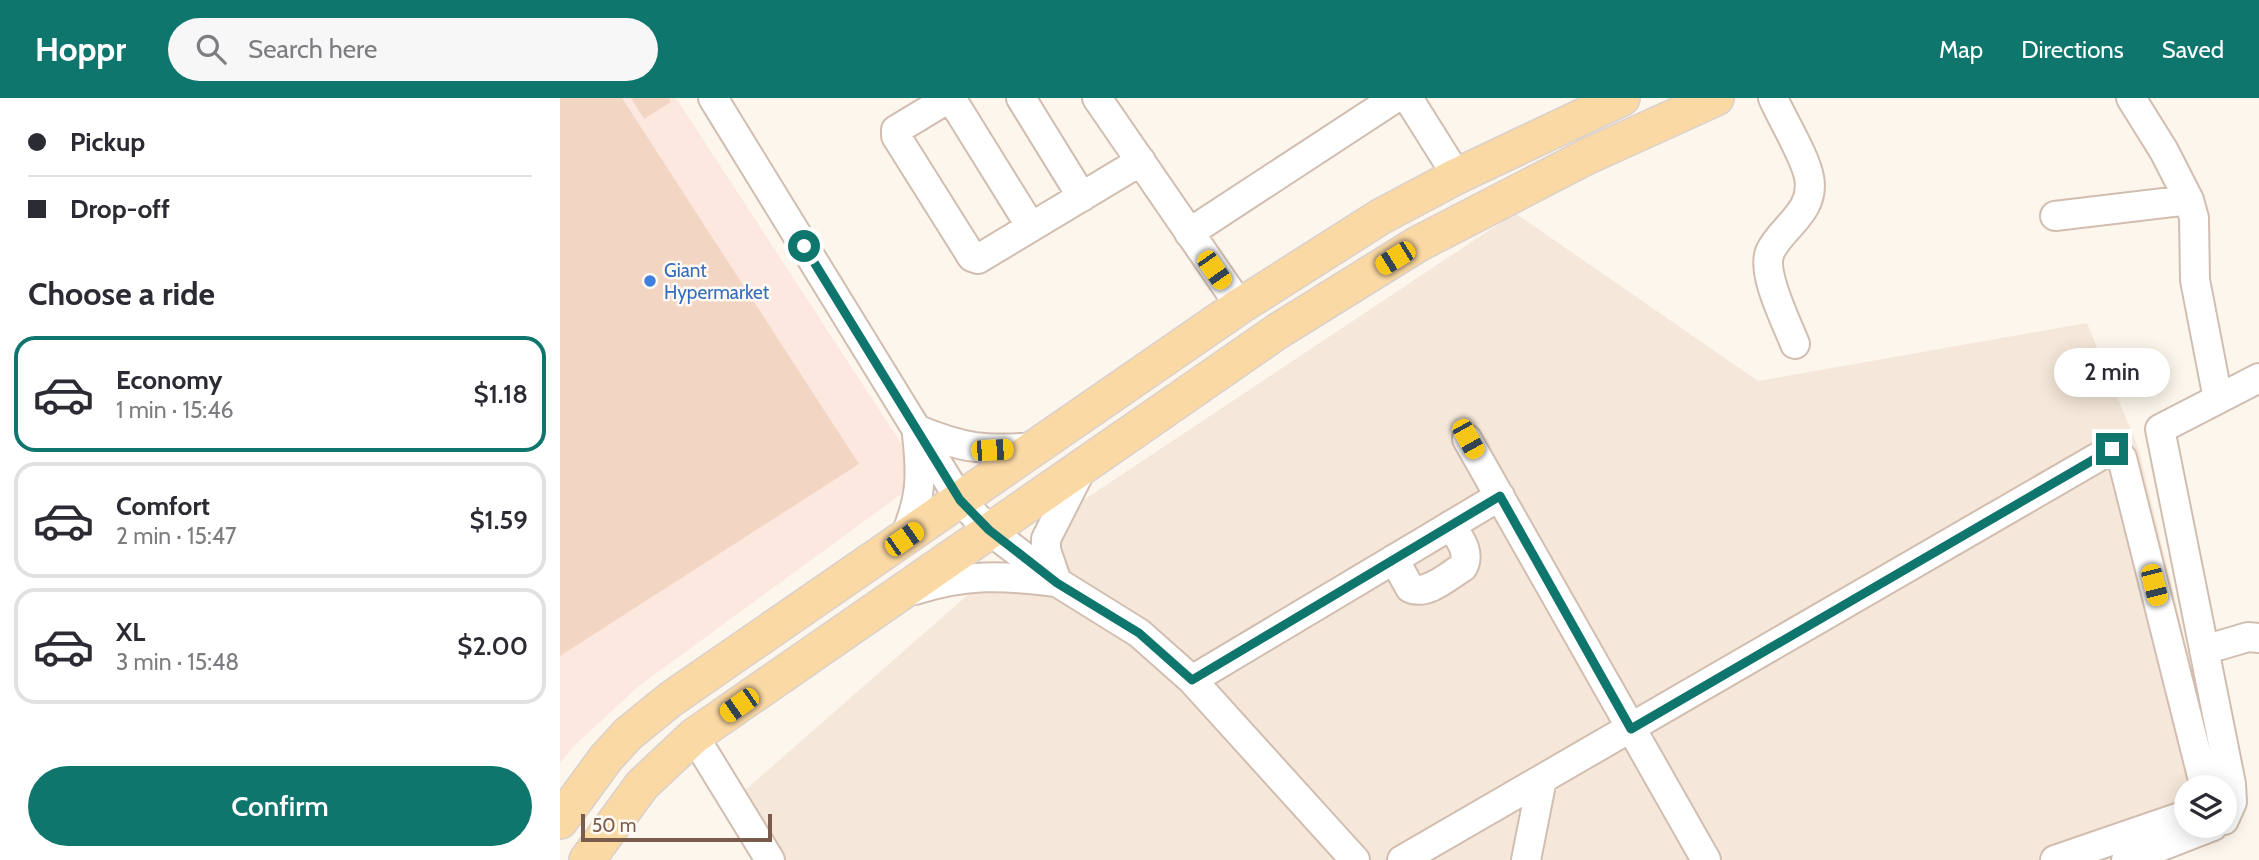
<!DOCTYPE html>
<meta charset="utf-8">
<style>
:root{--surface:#fff;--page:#f7f7f7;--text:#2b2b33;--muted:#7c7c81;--line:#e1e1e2;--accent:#0f766e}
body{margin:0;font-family:Cabin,sans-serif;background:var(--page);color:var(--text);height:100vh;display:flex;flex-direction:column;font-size:26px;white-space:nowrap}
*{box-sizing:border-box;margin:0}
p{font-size:23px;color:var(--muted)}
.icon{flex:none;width:38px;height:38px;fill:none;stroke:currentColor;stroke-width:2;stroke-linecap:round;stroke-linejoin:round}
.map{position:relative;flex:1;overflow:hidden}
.sheet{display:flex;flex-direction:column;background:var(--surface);width:560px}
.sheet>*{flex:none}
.guide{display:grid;align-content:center;height:154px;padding:0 28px;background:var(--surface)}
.controls{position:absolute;left:1614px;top:677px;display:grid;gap:14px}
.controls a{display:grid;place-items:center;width:63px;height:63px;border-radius:50%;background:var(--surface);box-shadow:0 4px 18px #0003;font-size:35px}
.scale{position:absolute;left:21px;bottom:18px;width:191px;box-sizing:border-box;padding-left:7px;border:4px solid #7a5c4d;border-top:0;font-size:19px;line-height:24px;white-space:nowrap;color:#7a5c4d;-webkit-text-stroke:5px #fffaf3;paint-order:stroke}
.end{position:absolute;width:32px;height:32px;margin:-16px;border:9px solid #0f766e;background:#fff;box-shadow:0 0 0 4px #fff}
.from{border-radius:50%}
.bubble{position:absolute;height:49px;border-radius:24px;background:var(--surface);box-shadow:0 4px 18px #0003;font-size:23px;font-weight:600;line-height:49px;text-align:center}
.car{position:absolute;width:21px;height:42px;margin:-21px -10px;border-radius:9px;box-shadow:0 0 5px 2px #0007;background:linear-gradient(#f5c518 24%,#345 0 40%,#f5c518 0 76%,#345 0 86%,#f5c518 0)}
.guide b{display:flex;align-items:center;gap:24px;height:66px;font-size:26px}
.guide b+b{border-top:2px solid var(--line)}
.guide i{width:18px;height:18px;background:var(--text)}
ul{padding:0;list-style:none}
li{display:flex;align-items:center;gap:21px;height:116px;margin:0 14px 10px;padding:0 14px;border:4px solid var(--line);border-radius:21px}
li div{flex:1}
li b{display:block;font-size:26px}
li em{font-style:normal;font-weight:600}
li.selected{border-color:var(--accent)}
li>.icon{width:63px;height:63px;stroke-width:1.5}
h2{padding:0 28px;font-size:32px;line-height:84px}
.button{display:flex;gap:14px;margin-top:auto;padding:14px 28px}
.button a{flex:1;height:80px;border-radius:42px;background:var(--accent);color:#fff;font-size:28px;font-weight:600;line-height:80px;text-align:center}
header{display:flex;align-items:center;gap:42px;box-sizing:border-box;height:98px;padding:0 35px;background:var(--accent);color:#fff}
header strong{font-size:33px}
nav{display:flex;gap:38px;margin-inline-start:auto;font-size:24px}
.search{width:490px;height:63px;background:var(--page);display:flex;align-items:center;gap:18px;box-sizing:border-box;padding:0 24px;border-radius:38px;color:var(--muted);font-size:26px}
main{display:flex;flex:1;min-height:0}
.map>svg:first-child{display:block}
.residential{fill:#f5e8da}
.commercial{fill:#fde8e0}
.building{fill:#f3d5c3}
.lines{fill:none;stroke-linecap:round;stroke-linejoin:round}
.minor-casing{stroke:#d1beb0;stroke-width:32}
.major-casing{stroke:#dad1cd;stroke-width:38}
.minor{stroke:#fff;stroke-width:28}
.major{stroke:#fbd9a5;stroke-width:35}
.route{stroke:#0f766e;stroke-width:9}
.shop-dot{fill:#3f7fe0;stroke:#fffaf3;stroke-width:2.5}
.labels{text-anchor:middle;stroke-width:5;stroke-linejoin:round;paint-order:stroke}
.shop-label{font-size:19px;fill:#366cbe;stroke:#fffaf3;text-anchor:start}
</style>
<header>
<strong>Hoppr</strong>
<div class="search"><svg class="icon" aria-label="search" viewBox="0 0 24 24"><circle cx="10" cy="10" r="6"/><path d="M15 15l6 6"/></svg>Search here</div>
<nav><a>Map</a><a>Directions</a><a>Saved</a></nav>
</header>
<main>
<section class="sheet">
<div class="guide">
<b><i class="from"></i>Pickup</b>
<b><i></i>Drop-off</b>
</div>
<h2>Choose a ride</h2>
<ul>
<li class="selected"><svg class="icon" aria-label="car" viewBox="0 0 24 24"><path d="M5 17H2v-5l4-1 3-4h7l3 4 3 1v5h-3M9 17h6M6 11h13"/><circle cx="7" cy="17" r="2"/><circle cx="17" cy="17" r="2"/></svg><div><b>Economy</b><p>1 min · 15:46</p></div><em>$1.18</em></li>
<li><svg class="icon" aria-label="car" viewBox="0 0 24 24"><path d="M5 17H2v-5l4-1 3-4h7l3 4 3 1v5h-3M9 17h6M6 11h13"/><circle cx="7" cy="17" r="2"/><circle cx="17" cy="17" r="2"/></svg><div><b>Comfort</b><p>2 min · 15:47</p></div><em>$1.59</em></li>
<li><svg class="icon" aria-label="car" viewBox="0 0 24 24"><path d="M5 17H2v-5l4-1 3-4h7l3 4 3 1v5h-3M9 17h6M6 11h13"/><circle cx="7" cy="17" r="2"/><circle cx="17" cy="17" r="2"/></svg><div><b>XL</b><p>3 min · 15:48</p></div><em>$2.00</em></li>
</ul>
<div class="button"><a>Confirm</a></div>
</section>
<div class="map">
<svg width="1699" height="762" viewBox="0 0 1699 762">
<rect width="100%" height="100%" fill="#fdf6ec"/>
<path class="residential" d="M955,115L1198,283L1527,225L1579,352L1660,689L1626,690V728L1559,762H215L175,701L492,423Z"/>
<path class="commercial" d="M0,0H116L348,356V386L340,397L79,588L14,648L0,665Z"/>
<path class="building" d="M0,0H62L299,366L0,558Z
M71,0H109L111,4L84,21Z"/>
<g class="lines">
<defs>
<path id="minor" d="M153,0L400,402L429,432L497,484L579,535L632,582L795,762
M389,0L336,32V38L412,159L418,161L581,63
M391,0L471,129
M461,0L522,99
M537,0L680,208
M848,0L897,78
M1213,0C1222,21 1245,58 1249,79C1256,114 1221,129 1210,154C1201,175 1227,225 1235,246
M1571,0L1604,53L1629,102L1634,120L1635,182L1658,301
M1495,118L1629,102
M629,135L835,0
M356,331C403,351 426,353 477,349
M907,341L1146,762
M344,441C361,401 362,380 357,337
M834,461L850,490C867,498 888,478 903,469C911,454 899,440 891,427
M497,484L486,452V441L523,368
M355,492C406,476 442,477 494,484
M1644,552L1688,539L1699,540
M632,582L940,398
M134,638L210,762
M1664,722L1672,704L1671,686L1600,331L1699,280
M842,762L1552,351L1562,360L1645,690
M966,762L982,681
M1495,762L1626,717
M1566,762L1653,728"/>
<path id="major" d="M0,723L46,660L68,636L111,601L680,208L820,119L897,78L1062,0
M27,762L82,687L134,638L718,233L858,146L1026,59L1156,0"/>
</defs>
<use href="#minor" class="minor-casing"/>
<use href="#major" class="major-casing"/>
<use href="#minor" class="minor"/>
<use href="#major" class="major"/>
</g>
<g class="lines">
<path class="route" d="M244,148L400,402L429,432L497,485L579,535L632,582L940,398L1071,631L1552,351"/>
</g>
<circle class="shop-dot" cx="90" cy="183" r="7"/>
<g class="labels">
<g class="shop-label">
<text x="104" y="179">Giant<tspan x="104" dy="22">Hypermarket</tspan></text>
</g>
</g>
</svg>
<div class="controls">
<a><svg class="icon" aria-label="layers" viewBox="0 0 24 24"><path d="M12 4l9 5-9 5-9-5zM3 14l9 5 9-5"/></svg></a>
</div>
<div class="scale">50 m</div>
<i class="end from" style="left:244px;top:148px"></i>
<i class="end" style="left:1552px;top:351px"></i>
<div class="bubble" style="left:1494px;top:250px;width:116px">2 min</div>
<i class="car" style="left:835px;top:160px;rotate:238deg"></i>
<i class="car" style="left:654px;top:172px;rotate:145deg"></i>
<i class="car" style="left:908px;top:341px;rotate:151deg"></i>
<i class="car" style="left:432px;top:352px;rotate:87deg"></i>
<i class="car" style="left:344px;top:441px;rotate:55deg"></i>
<i class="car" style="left:1594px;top:487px;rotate:166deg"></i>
<i class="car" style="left:179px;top:607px;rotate:235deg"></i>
</div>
</main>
